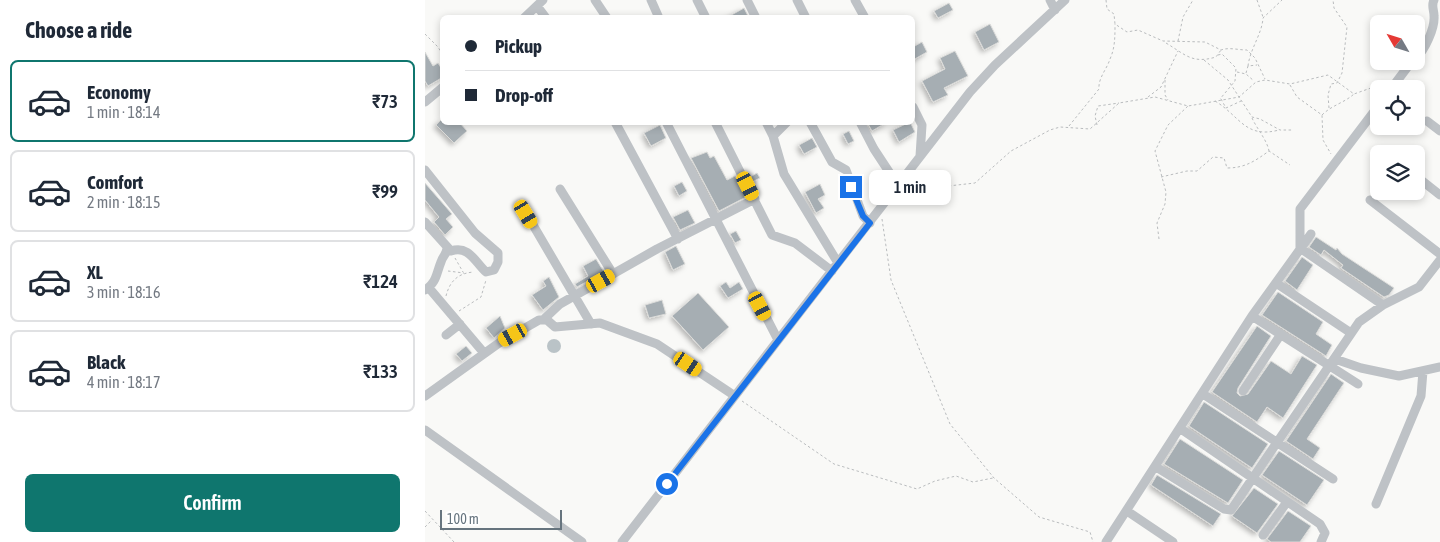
<!DOCTYPE html>
<meta charset="utf-8">
<style>
:root{--surface:#fff;--page:#f6f6f7;--text:#1f2937;--muted:#747a83;--line:#e0e1e3;--accent:#0f766e}
body{margin:0;font-family:"Asap Condensed",sans-serif;background:var(--page);color:var(--text);height:100vh;display:flex;flex-direction:column;font-size:19px;white-space:nowrap}
*{box-sizing:border-box;margin:0}
p{font-size:16px;color:var(--muted)}
.icon{flex:none;width:28px;height:28px;fill:none;stroke:currentColor;stroke-width:2;stroke-linecap:round;stroke-linejoin:round}
.map{position:relative;flex:1;overflow:hidden}
.details{display:flex;flex-direction:column;background:var(--surface);width:425px}
.details>*{flex:none}
.banner{position:absolute;left:15px;top:15px;width:475px;height:110px;border-radius:8px;box-shadow:0 2px 8px #0003;display:grid;align-content:center;height:110px;padding:0 25px;background:var(--surface)}
.needle{width:32px;rotate:309deg}
.fabs{position:absolute;left:945px;top:15px;display:grid;gap:10px}
.fabs a{display:grid;place-items:center;width:55px;height:55px;border-radius:8px;background:var(--surface);box-shadow:0 2px 8px #0003;font-size:25px}
.scale{position:absolute;left:15px;bottom:12px;width:122px;box-sizing:border-box;padding-left:5px;border:2px solid #66747e;border-top:0;font-size:14px;line-height:18px;white-space:nowrap;color:#66747e;-webkit-text-stroke:4px #fff;paint-order:stroke}
.end{position:absolute;width:22px;height:22px;margin:-11px;border:6px solid #1a73e8;background:#fff;box-shadow:0 0 0 2px #fff}
.from{border-radius:50%}
.bubble{position:absolute;height:35px;border-radius:8px;background:var(--surface);box-shadow:0 2px 8px #0003;font-size:16px;font-weight:600;line-height:35px;text-align:center}
.car{position:absolute;width:15px;height:30px;margin:-15px -8px;border-radius:6px;box-shadow:0 0 4px 1px #0007;background:linear-gradient(#f5c518 24%,#345 0 40%,#f5c518 0 76%,#345 0 86%,#f5c518 0)}
.banner b{display:flex;align-items:center;gap:18px;height:48px;font-size:19px}
.banner b+b{border-top:1px solid var(--line)}
.banner i{width:12px;height:12px;background:var(--text)}
ul{padding:0;list-style:none}
li{display:flex;align-items:center;gap:15px;height:82px;margin:0 10px 8px;padding:0 15px;border:2px solid var(--line);border-radius:8px}
li div{flex:1}
li b{display:block;font-size:19px}
li em{font-style:normal;font-weight:600}
li.selected{border-color:var(--accent)}
li>.icon{width:45px;height:45px;stroke-width:1.5}
h2{padding:0 25px;font-size:22px;line-height:60px}
.action{display:flex;gap:10px;margin-top:auto;padding:10px 25px}
.action a{flex:1;height:58px;border-radius:8px;background:var(--accent);color:#fff;font-size:20px;font-weight:600;line-height:58px;text-align:center}
main{display:flex;flex:1;min-height:0}
.map>svg:first-child{display:block}
.water{fill:#bac3c7}
.building{fill:#a6aeb3;stroke:#dbdbd9;filter:url(#shadow)}
.lines{fill:none;stroke-linecap:round;stroke-linejoin:round}
.path{stroke:#b9bcbe;stroke-width:1;stroke-dasharray:2.5 2.5;stroke-linecap:butt}
.street{stroke:#bec2c6;stroke-width:9}
.route{stroke:#1a73e8;stroke-width:6}
</style>
<main>
<section class="details">
<h2>Choose a ride</h2>
<ul>
<li class="selected"><svg class="icon" aria-label="car" viewBox="0 0 24 24"><path d="M5 17H2v-5l4-1 3-4h7l3 4 3 1v5h-3M9 17h6M6 11h13"/><circle cx="7" cy="17" r="2"/><circle cx="17" cy="17" r="2"/></svg><div><b>Economy</b><p>1 min · 18:14</p></div><em>₹73</em></li>
<li><svg class="icon" aria-label="car" viewBox="0 0 24 24"><path d="M5 17H2v-5l4-1 3-4h7l3 4 3 1v5h-3M9 17h6M6 11h13"/><circle cx="7" cy="17" r="2"/><circle cx="17" cy="17" r="2"/></svg><div><b>Comfort</b><p>2 min · 18:15</p></div><em>₹99</em></li>
<li><svg class="icon" aria-label="car" viewBox="0 0 24 24"><path d="M5 17H2v-5l4-1 3-4h7l3 4 3 1v5h-3M9 17h6M6 11h13"/><circle cx="7" cy="17" r="2"/><circle cx="17" cy="17" r="2"/></svg><div><b>XL</b><p>3 min · 18:16</p></div><em>₹124</em></li>
<li><svg class="icon" aria-label="car" viewBox="0 0 24 24"><path d="M5 17H2v-5l4-1 3-4h7l3 4 3 1v5h-3M9 17h6M6 11h13"/><circle cx="7" cy="17" r="2"/><circle cx="17" cy="17" r="2"/></svg><div><b>Black</b><p>4 min · 18:17</p></div><em>₹133</em></li>
</ul>
<div class="action"><a>Confirm</a></div>
</section>
<div class="map">
<svg width="1015" height="542" viewBox="0 0 1015 542">
<defs>
<filter id="shadow"><feDropShadow dx="-2.5" dy="2.5" stdDeviation="2.5" flood-color="#0004"/></filter>
</defs>
<rect width="100%" height="100%" fill="#f9f9f7"/>
<path class="water" d="M122 346a7 7 0 1 1 14 0a7 7 0 1 1-14 0Z"/>
<path class="building" d="M524,3L528,10L513,18L509,11Z
M319,8L324,18H301Z
M565,24L574,42L559,50L550,32Z
M497,42L502,52L488,60V47Z
M530,51L543,76L519,88L523,95L508,102L497,81L520,69L515,58Z
M0,52L8,66L13,63L18,71V77L3,86L0,81Z
M16,120L18,122H34L42,131L29,143L11,125Z
M442,122H462L447,131Z
M485,122L490,132L474,142L468,130Z
M235,125L241,138L226,146L219,133Z
M424,131L429,141L423,144L418,134Z
M387,138L392,147L379,154L374,145Z
M282,152L285,158L289,156L302,180L310,176L321,197L294,211L266,158Z
M332,173L335,178L327,182L325,177Z
M257,182L262,191L254,196L249,186Z
M0,183L27,214L21,219L28,227L20,235L9,222L14,217L0,200Z
M395,184L400,195L393,199L399,208L391,213L380,192Z
M263,210L270,223L255,230L248,217Z
M311,231L316,240L310,243L305,234Z
M891,237L911,250L912,248L917,254L969,288L964,295L959,297L916,268L918,265L899,250L896,255L884,247Z
M251,246L260,264L248,270L240,252Z
M877,257L888,265L872,290L860,281Z
M171,259L179,272L152,287L150,284L163,276L158,266Z
M124,277L134,297L118,310L107,295L121,286L118,281Z
M301,282L305,288L314,282L318,289L303,298L295,286Z
M853,292L898,322L891,334L907,345L901,356L837,315Z
M273,293L304,327L278,350L247,316Z
M237,300L241,314L224,318L220,305Z
M75,316L80,328L69,338L61,328Z
M832,326L846,336L813,388L812,393L815,396L823,394L846,361L866,374L877,356L892,365L858,418L842,407L832,422L787,392Z
M41,346L47,353L37,361L31,354Z
M906,374L919,383L882,439L895,448L888,459L861,441Z
M779,402L843,444L827,468L764,426Z
M755,439L818,480L803,503L739,464Z
M854,451L899,480L882,505L837,475Z
M732,475L796,514L788,526L726,485Z
M829,488L853,504L832,533L807,516Z
M863,511L886,526L875,542H846L842,539Z"/>
<g class="lines">
<path class="path" d="M681,0L682,9L689,14L690,24L702,32L713,30L738,41L780,42L796,50C804,47 813,50 822,50L830,58L840,79
M832,0L838,17
M0,34L13,47L18,55
M753,41L758,17L768,0
M741,43C761,55 767,64 791,57L796,50
M793,55L797,54L811,68L810,81L795,99
M779,60L803,80L827,117L835,119L855,130H867
M823,66C825,49 837,34 838,18L857,0
M812,72L821,74L829,81
M821,73L823,66L832,65
M740,80V95L743,100
M865,85L872,97L897,115L898,140L906,154
M723,97L736,87L753,51
M796,99L801,108L816,101
M790,101C815,116 820,139 854,130
M904,108L903,95L906,84L912,83L917,73L922,27L909,8L908,0
M897,115C907,105 919,103 929,94
M827,118C832,129 842,140 844,151
M672,125L670,116L673,106L694,103
M644,126L674,89C673,78 682,69 685,59C690,48 690,37 690,24
M736,177L762,171H772L788,157L799,158L802,168C820,168 830,161 844,151L865,165
M479,191L550,183L586,151L625,130L635,127L665,129L694,103L730,97L763,106L775,104L814,97L831,82L840,80L865,84L903,75L929,94L960,83
M457,219L466,280L525,424L569,478L614,517L665,532L668,542
M734,239L732,223L740,204L741,192L730,151L743,125L763,106
M30,258L38,272
M23,271L39,273
M21,296C25,280 34,273 49,272
M34,311L56,297L61,280
M317,401L409,464L492,489L510,481L531,476L548,482L568,478
M0,511L29,542
M0,527L7,520"/>
<path class="street" d="M170,0L182,18
M226,0L234,18
M272,0L281,18
M322,0L331,18
M372,0L381,18
M430,0L440,18
M625,0L630,10
M112,6L121,18
M99,18L118,0
M991,58C1000,50 1010,28 1009,16C1009,9 1006,6 1009,0
M966,89L987,61
M0,102L18,87
M954,105L875,209V248L958,305
M488,107L497,125L495,156
M1002,121L1015,131
M190,122L253,239
M241,122L353,340
M290,122L347,235L370,243L407,271
M341,122L348,136L359,174L413,263
M385,122L407,162L421,170L438,216L445,223
M435,122L449,149L472,184
M348,136L362,122
M0,170L50,233L73,253V262L69,270L61,272C50,262 44,245 26,251L0,222
M991,176L1015,195
M135,189L188,274
M945,200L1015,254
M101,213L166,324
M851,283L926,333
M4,288L59,353
M0,290C12,282 11,274 16,262C18,255 22,255 22,247
M827,316L933,384
M118,320L135,304L232,249L330,199
M21,335L35,324
M910,359L936,368L974,376L1015,367
M818,391L856,334
M778,394L908,479
M0,396L74,343L114,320H122L130,327L175,323L232,344L310,396
M756,429L895,524L900,533L896,542
M0,430L157,542
M731,467L799,509L806,510L934,322L958,305L994,287L1015,260
M951,504L996,396L998,371
M702,511L748,542
M838,535L862,502
M197,542L545,92L570,65L640,0
M681,542L827,316L886,234"/>
</g>
<g class="lines">
<path class="route" d="M242,484L445,223L438,216L426,187"/>
</g>
</svg>
<div class="fabs">
<a><svg class="needle" viewBox="-14 -14 28 28"><path d="M0-13l5 13h-10z" fill="#e53935"/><path d="M0 13l5-13h-10z" fill="#747a83"/></svg></a>
<a><svg class="icon" aria-label="locate" viewBox="0 0 24 24"><circle cx="12" cy="12" r="6"/><path d="M12 2v4M12 18v4M2 12h4M18 12h4"/></svg></a>
<a><svg class="icon" aria-label="layers" viewBox="0 0 24 24"><path d="M12 4l9 5-9 5-9-5zM3 14l9 5 9-5"/></svg></a>
</div>
<div class="scale">100 m</div>
<i class="end from" style="left:242px;top:484px"></i>
<i class="end" style="left:426px;top:187px"></i>
<div class="bubble" style="left:444px;top:170px;width:82px">1 min</div>
<i class="car" style="left:323px;top:186px;rotate:153deg"></i>
<i class="car" style="left:101px;top:214px;rotate:149deg"></i>
<i class="car" style="left:176px;top:281px;rotate:61deg"></i>
<i class="car" style="left:335px;top:306px;rotate:152deg"></i>
<i class="car" style="left:88px;top:335px;rotate:241deg"></i>
<i class="car" style="left:263px;top:364px;rotate:124deg"></i>
<div class="banner">
<b><i class="from"></i>Pickup</b>
<b><i></i>Drop-off</b>
</div>
</div>
</main>
